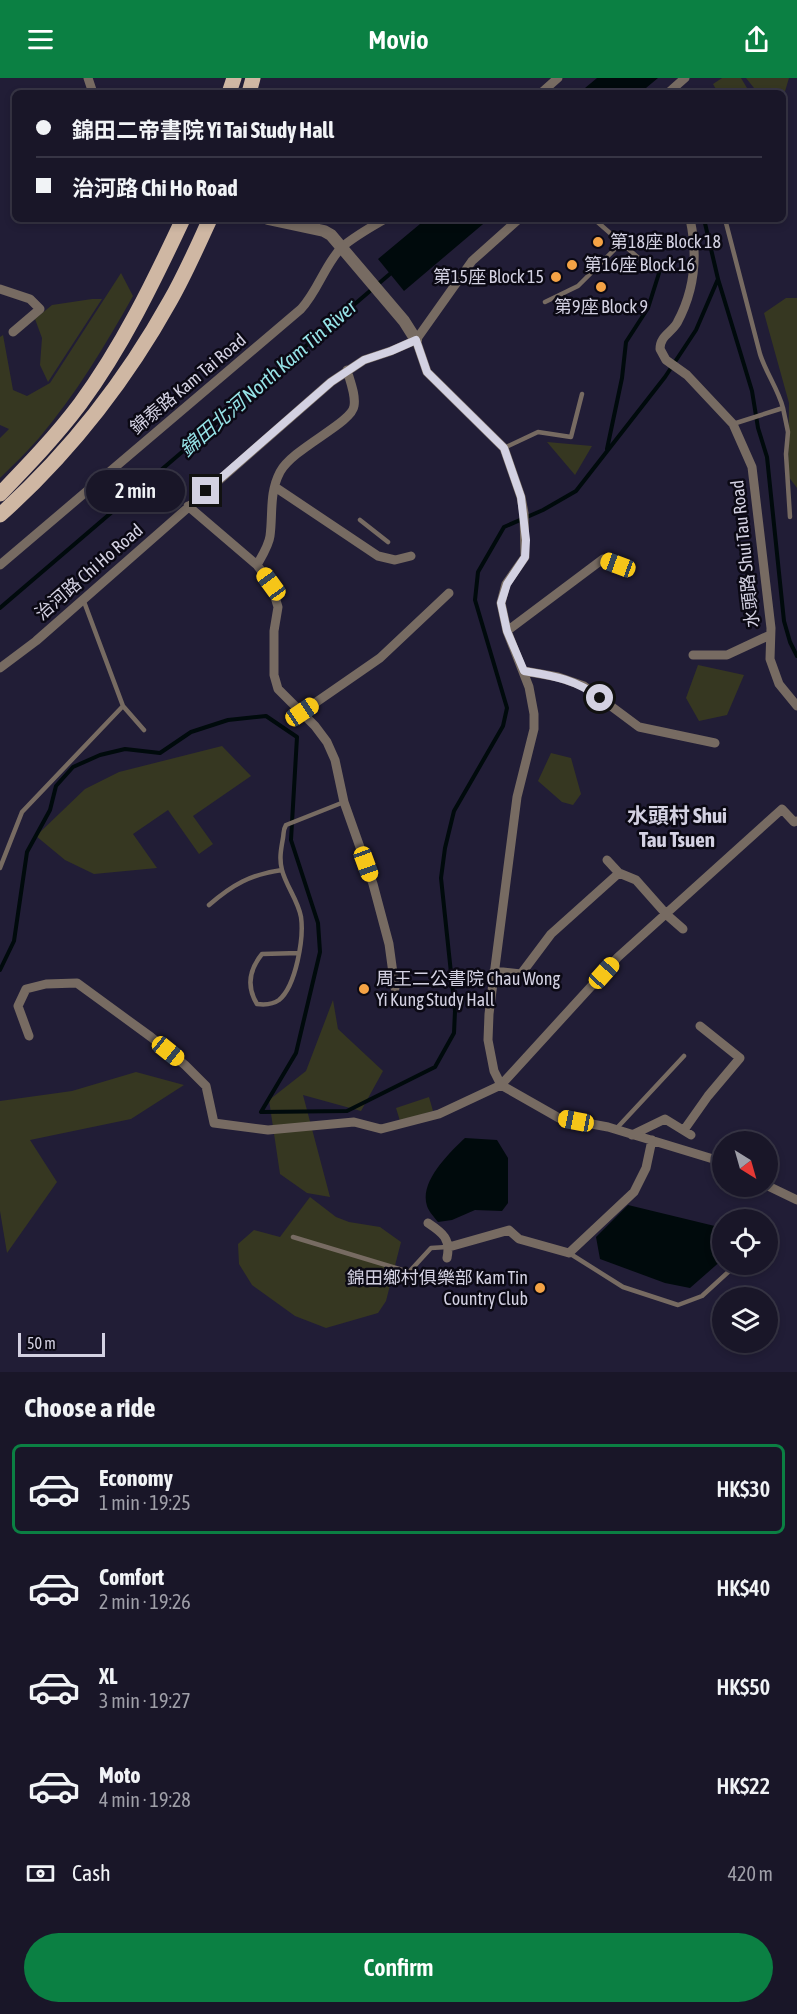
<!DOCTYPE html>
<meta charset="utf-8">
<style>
:root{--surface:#191628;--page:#221f30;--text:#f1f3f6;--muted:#9f9fa8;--line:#373545;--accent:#0b8043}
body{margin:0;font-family:"Asap Condensed","Noto Sans TC",sans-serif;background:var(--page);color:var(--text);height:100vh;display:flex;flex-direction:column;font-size:22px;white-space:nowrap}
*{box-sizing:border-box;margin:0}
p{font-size:20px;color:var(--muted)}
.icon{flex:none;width:33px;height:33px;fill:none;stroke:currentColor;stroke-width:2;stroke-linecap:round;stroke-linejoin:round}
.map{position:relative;height:1294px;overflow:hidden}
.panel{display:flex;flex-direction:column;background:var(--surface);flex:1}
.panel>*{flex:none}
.banner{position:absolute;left:12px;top:12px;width:774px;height:132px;border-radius:9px;box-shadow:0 3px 9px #0003,0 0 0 2px var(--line);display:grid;align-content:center;height:132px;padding:0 24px;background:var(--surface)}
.needle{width:39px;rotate:143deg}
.fabs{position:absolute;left:712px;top:1053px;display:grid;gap:12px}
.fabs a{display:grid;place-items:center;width:66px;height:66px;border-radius:50%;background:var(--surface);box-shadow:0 3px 9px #0003,0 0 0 2px var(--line);font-size:30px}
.scale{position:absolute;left:18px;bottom:15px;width:87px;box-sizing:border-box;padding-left:6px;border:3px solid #d3d1e2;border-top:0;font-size:16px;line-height:21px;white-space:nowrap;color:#d3d1e2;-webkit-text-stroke:4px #0b0914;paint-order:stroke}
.end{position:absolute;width:27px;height:27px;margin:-14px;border:8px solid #d3d1e2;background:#111;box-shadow:0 0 0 3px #111}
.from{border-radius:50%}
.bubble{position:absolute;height:42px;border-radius:21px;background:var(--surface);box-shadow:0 3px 9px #0003,0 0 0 2px var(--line);font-size:20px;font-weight:600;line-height:42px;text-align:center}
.car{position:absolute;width:18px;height:36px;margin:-18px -9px;border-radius:8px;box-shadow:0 0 4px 2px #0007;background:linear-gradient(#f5c518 24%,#345 0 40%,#f5c518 0 76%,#345 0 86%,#f5c518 0)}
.banner b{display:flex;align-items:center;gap:21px;height:57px;font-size:22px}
.banner b+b{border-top:2px solid var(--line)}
.banner i{width:15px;height:15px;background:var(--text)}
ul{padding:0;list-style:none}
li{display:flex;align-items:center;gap:18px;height:90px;margin:0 12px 9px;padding:0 12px;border:3px solid transparent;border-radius:9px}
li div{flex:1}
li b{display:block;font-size:22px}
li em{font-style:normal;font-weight:600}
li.active{border-color:var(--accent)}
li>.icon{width:54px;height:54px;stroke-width:1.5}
h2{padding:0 24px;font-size:27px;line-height:72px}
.pay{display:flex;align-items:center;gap:15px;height:66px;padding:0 24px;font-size:22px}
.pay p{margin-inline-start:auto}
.action{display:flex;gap:12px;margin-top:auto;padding:12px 24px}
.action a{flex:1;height:69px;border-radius:36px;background:var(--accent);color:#fff;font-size:24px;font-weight:600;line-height:69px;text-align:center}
header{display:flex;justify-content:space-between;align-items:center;height:78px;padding:0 24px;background:var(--accent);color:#fff;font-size:27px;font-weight:600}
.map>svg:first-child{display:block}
.green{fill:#363721}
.water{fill:#000a0c}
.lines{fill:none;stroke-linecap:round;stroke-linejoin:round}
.stream{stroke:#000a0c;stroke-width:4}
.service{stroke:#776b62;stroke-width:4.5}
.minor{stroke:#776b62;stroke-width:9}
.tertiary{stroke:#776b62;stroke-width:12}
.primary{stroke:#cfb7a3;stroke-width:15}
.route{stroke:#d3d1e2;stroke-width:8}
.poi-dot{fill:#f5a345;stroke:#0b0914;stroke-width:2}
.labels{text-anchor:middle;stroke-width:5;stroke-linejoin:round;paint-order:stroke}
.poi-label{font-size:18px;fill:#d3d1e2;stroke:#0b0914;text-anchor:start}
.street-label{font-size:18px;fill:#d3d1e2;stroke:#0b0914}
.water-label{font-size:20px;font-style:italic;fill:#96e3e7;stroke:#0b0914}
.quarter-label{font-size:21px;font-weight:bold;fill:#d3d1e2;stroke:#0b0914}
</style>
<header><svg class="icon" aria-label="menu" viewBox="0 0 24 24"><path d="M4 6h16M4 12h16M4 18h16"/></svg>Movio<svg class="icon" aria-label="share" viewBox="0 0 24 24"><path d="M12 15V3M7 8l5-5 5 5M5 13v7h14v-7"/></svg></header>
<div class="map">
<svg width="797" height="1294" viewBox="0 0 797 1294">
<rect width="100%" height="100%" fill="#211d36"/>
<path class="green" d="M722,0H741L750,15H718L713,6Z
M746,0H789L783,20V15H758Z
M121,195L133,218C105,268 76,316 39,360C27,374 13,387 0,400V360L9,351L0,347V259L3,257L13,312L27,318L50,305Z
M786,220H797V410L788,398L789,325L764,235Z
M92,221H102L48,304L40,287L42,260L35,241L52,227Z
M547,364L592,368L575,397Z
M698,587L744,597L727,637L699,643L686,620Z
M222,668L251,698L193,738L213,766L199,776L168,732L133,756L157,790L94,796L65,782L36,758L85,711L119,694Z
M551,675L571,680L581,716L573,727L562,724L538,703Z
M333,922L338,951L383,993L361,1033L303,1017L330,1119L307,1115L280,1096L269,1022L306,993Z
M136,994L184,1007L131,1041L30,1062L57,1104L7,1175L0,1133V1023L72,1013Z
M429,1019L433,1033L400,1043L396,1030Z
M310,1119L336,1139L349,1144L380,1149L401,1164L386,1223L378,1235L326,1250L295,1238L252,1207L239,1186L238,1166L254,1152L280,1159Z"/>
<path class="water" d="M597,0H658L640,15H579Z
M426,141H489L404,213L378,181Z
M465,1060L497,1062L508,1080V1125L502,1133L475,1132L452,1142L438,1144C435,1140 429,1134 427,1128C419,1104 449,1075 465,1060Z
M628,1127L723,1150V1181L690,1210L665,1205L600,1181L596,1159Z"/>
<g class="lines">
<path class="stream" d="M704,141L718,201L752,313L758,350L767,379L784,543L790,564L797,578
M607,371L622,300L626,264L648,230L660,192
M0,530L391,195
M0,892L14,863L27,774L50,732L56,708L73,689L100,677L125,671L160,675L191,654L228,642L266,638L297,659L291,762L318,845L320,874L296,975L261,1034
M261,1034L347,1033L435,989L454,955L455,933L441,800L445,770L454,733L503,648L507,630L475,522L478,494L504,449L543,432L576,413L665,299L696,252L718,201"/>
<path class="service" d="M594,141L642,183
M725,141L760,276C766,295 778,311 783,330
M545,224L578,208L621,165
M733,346L783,330L788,354L786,376L790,439
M504,370L538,354L571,359L582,316
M360,442L388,464
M83,521L123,628L144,652
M0,790L22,734L123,628
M209,827C232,807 251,796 282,792
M299,875L262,876C249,892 246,908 257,926C265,927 272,927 279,922C296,908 304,860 301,839C298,822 286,808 282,792C279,781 281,771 283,760C284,754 283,752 286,747L344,724
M616,1051L684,978
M293,1159L409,1194L431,1170L447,1169
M569,1175L623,1209L678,1227L702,1218L737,1186"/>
<path class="minor" d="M88,0L93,15
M541,15L558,0
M668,15L685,0
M690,141C698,177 695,212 677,245C671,255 660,258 660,271L666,282L687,297L733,346L752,389L771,550L770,581L779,606L797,628
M0,211L30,221L40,231L13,254
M416,262L427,294L504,370L521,419L524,435L525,479L506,506L501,525L507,553L529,609L534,636V651L517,719L489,936L488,962L494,993L501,1007L559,1040L608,1049L723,1084
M275,409L378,478L395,482L411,478
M188,428L257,487L271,506L278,529L274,553V597L278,611L315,648L327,664L335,682L344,724L373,806L389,866L395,910
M0,487L301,231C318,213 325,186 342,169C355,158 371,149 385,141
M257,487C262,478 269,467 270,458C273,436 269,415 280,394C293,370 352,345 354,328C356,317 350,303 347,292
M507,553L603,481L618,487
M693,577H727L770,557
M0,590L36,563L331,304L364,282L391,273L416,262L472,183L519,141
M524,593L558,599L584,608L639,649L715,665
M302,634L380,580L449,515
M607,782L619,795L636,802L667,837L683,851
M494,893L521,896L551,856L619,795
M29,958L18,928L26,911L46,906L77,905L151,959L185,987L206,1008L214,1045L268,1052L354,1044L381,1051L439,1036L501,1007L618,879L782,731L794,744L797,743
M684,1052L708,1018L740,980L700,948
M632,1057L665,1041L691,1057
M768,1108L797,1122
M428,1145C443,1155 451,1161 447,1180
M449,1169L509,1152L519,1161L569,1175L634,1114L646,1090L652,1062"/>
<path class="tertiary" d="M268,141L324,153L331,157L404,243L416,262"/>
<path class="primary" d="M229,15L234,0
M249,15L253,0
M0,416C28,387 56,358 80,326C122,269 153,205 183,141
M0,437C68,376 126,302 170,223C185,197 197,169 210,141"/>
</g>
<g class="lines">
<path class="route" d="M206,413L331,304L364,282L391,273L416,262L427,294L504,370L521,419L526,462L525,479L507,506L501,525L507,553L524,593C554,598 575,601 600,620"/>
</g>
<g class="poi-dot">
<circle cx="598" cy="164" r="6"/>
<circle cx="572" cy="187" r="6"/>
<circle cx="556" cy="199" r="6"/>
<circle cx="601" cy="209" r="6"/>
<circle cx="364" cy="911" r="6"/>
<circle cx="540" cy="1210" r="6"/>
</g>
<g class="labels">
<g class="poi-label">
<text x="610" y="170">第18座 Block 18</text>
<text x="584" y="193">第16座 Block 16</text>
<text x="544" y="205" text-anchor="end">第15座 Block 15</text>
<text x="601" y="235" text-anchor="middle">第9座 Block 9</text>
<text x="376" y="907">周王二公書院 Chau Wong<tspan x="376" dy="21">Yi Kung Study Hall</tspan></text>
<text x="528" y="1206" text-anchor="end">錦田鄉村俱樂部 Kam Tin<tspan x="528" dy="21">Country Club</tspan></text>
</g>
<g class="street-label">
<text transform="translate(188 306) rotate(-40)" y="6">錦泰路 Kam Tai Road</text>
<text transform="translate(745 476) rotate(-96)" y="6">水頭路 Shui Tau Road</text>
<text transform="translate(89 494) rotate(-41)" y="6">治河路 Chi Ho Road</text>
</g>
<g class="water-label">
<text transform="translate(268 300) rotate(-41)" y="7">錦田北河 North Kam Tin River</text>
</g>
<g class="quarter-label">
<text x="677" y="745">水頭村 Shui<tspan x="677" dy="24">Tau Tsuen</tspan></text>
</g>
</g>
</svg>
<div class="fabs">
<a><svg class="needle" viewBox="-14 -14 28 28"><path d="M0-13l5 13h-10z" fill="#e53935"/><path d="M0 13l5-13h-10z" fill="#9f9fa8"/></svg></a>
<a><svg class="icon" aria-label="locate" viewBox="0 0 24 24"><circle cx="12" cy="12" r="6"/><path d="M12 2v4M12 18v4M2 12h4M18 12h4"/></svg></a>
<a><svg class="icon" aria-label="layers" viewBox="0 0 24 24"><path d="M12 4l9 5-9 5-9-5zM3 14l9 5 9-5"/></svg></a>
</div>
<div class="scale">50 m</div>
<i class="end from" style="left:600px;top:620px"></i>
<i class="end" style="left:206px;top:413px"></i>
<div class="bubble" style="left:86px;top:392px;width:99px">2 min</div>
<i class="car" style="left:618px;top:487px;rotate:290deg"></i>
<i class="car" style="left:271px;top:506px;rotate:324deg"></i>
<i class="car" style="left:302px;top:634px;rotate:56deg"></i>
<i class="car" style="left:366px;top:786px;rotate:160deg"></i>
<i class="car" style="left:604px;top:895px;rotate:42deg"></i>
<i class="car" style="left:168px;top:973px;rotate:129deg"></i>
<i class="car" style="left:576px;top:1043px;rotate:281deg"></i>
<div class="banner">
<b><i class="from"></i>錦田二帝書院 Yi Tai Study Hall</b>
<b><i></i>治河路 Chi Ho Road</b>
</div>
</div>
<section class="panel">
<h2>Choose a ride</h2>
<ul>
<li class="active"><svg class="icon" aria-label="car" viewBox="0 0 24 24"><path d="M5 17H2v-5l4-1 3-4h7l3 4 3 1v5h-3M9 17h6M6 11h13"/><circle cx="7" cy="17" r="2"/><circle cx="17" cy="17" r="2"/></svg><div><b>Economy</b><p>1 min · 19:25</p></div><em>HK$30</em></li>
<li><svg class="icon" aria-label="car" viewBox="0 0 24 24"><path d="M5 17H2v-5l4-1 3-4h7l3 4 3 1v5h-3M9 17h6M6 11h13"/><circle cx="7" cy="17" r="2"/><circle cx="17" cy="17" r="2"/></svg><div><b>Comfort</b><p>2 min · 19:26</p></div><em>HK$40</em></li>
<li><svg class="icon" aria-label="car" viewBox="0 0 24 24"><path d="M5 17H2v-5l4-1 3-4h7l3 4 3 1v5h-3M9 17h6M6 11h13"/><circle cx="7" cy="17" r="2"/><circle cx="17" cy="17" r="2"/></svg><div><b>XL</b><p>3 min · 19:27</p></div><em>HK$50</em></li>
<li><svg class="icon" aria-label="car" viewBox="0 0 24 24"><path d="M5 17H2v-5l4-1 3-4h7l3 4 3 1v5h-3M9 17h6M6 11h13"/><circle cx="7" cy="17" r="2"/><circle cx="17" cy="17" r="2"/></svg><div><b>Moto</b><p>4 min · 19:28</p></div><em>HK$22</em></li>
</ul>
<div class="pay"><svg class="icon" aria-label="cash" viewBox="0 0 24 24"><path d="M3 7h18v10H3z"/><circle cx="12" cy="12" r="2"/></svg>Cash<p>420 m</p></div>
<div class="action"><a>Confirm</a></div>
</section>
